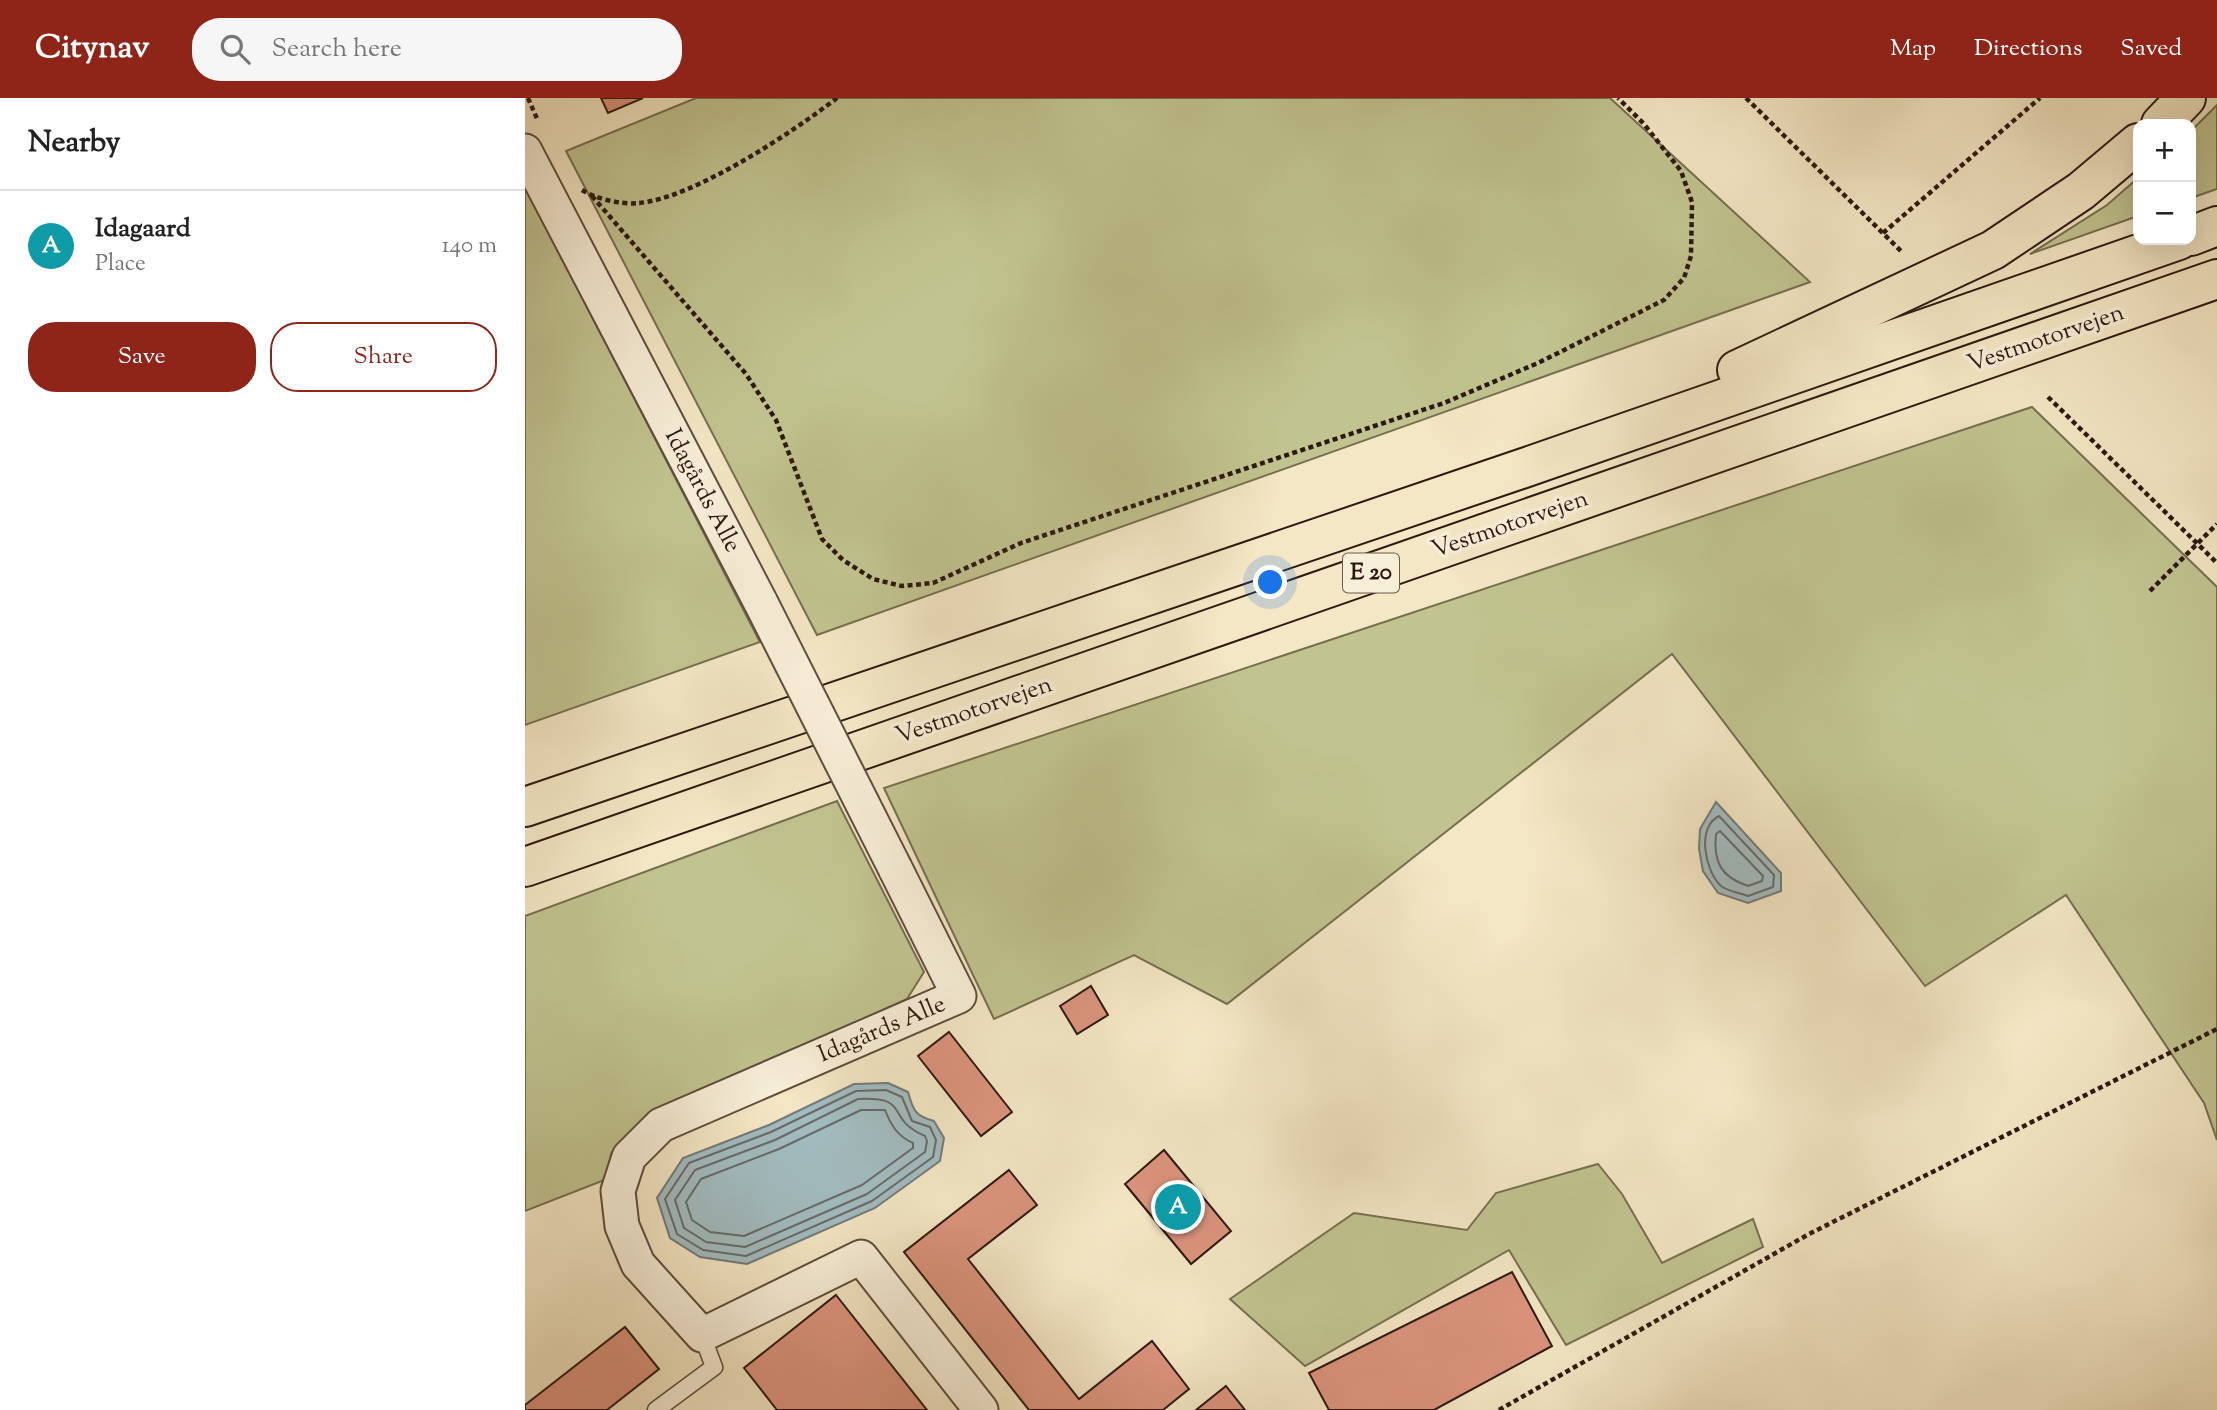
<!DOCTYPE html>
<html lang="en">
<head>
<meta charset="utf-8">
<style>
  :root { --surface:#fff; --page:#f6f6f6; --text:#222; --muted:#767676; --line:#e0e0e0; --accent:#8f2418 }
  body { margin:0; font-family:"Sorts Mill Goudy",serif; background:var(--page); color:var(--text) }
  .controls { position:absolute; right:21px; top:21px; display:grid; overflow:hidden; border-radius:14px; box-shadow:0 7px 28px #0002 }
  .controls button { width:63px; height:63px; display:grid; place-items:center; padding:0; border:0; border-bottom:2px solid var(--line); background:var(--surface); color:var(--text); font:35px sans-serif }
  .you { position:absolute; left:746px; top:485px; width:24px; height:24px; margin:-18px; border:5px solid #fff; border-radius:50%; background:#1a73e8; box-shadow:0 0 0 10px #1a73e833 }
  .badge { display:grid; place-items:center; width:46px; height:46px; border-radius:50%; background:var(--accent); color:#fff; font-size:23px; font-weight:700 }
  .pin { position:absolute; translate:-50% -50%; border:4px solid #fff; box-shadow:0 2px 7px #0006 }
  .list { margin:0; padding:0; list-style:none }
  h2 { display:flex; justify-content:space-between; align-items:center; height:91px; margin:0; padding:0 28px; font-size:30px }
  h2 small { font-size:23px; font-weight:400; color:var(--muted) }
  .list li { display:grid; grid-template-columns:46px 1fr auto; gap:21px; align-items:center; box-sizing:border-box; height:112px; padding:0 28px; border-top:2px solid var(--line) }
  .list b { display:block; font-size:26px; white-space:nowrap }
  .list p { margin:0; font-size:23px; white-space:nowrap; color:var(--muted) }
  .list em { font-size:23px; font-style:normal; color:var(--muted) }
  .actions { display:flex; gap:14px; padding:21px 28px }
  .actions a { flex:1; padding:16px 0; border:2px solid var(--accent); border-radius:28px; text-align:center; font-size:24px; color:var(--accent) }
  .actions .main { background:var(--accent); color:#fff }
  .icon { flex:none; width:38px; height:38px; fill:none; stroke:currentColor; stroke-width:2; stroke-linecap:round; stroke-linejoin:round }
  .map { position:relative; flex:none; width:1692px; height:1312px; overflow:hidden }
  header { display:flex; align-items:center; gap:42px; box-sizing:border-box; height:98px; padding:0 35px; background:var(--accent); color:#fff }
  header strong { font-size:33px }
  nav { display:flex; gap:38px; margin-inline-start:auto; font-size:24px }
  .search { width:490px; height:63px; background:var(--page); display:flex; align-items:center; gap:18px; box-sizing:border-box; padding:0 24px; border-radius:28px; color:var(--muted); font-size:26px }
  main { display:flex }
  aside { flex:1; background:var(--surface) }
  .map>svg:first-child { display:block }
</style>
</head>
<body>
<header>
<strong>Citynav</strong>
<div class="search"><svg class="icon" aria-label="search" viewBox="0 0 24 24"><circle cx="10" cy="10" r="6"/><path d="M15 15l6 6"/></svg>Search here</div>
<nav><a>Map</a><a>Directions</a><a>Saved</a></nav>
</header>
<main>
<aside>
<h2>Nearby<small></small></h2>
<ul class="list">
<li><span class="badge" style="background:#0f9aa8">A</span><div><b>Idagaard</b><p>Place</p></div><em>140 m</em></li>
</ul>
<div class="actions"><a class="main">Save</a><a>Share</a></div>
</aside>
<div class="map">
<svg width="1692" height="1312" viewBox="0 0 1692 1312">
  <rect width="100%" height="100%" fill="#f4e7c5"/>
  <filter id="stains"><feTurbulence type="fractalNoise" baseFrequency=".00286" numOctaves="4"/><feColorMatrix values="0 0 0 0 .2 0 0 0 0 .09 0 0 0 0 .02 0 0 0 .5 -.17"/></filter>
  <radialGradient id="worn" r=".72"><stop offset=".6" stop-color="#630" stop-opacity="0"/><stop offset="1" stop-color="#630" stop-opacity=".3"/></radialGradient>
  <g fill="#c1c490" stroke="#776e50" stroke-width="2">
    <polygon points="171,0 1085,0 1285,184 292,537 41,53"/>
    <polygon points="1692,7 1692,91 1666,100 1666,33"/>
    <polygon points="1613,80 1613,118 1505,156 1582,107"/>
    <polygon points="0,89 235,544 0,627"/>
    <polygon points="1507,309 1692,489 1692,1042 1679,1005 1541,797 1400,888 1147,556 702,906 609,857 469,921 359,690"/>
    <polygon points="312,703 399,874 382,901 119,1021 86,1056 82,1081 0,1113 0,818"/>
    <polygon points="1073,1066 1097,1096 1137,1165 1228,1121 1238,1149 1041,1247 984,1152 780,1268 705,1201 829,1115 942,1132 971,1095"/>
  </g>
  <g fill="#a2bcc0" stroke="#737a7a" stroke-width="2">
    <polygon points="1191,704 1256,775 1256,793 1223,805 1193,795 1178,773 1174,751 1175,731"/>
    <path d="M363 985 383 994C388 1012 390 1018 409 1023L419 1040 415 1063 350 1110 222 1166 175 1159 145 1140 132 1100 158 1060 244 1027 329 986Z"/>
  </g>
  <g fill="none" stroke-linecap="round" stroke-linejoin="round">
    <g stroke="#686a68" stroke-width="2">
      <path d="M1194 718 1249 777 1248 789 1223 798C1215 795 1202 793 1196 788 1180 773 1171 729 1194 718Z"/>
      <path d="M1195 733 1238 778 1237 783 1223 788C1196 779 1188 764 1191 736Z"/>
      <polygon points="361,992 377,999 387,1023 405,1029 411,1042 408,1059 347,1103 221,1158 178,1152 152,1136 140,1101 164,1065 246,1034 331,993"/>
      <path d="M333 1001C389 999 357 1019 400 1038L402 1043 400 1054 342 1096 220 1149 181 1144 159 1130 150 1102 170 1072 250 1042Z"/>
      <path d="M336 1012H360C366 1027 372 1038 388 1045V1050L337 1087 219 1138 185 1134 167 1122 161 1104 176 1081 254 1051Z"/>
    </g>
  </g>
  <g fill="#dc947e" stroke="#2d1810" stroke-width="2">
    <polygon points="76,0 118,0 83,15"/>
    <polygon points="566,888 583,917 552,936 535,908"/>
    <polygon points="424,934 487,1014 456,1038 393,958"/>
    <polygon points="639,1052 706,1133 666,1166 600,1086"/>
    <polygon points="484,1072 512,1107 443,1161 554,1301 627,1243 664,1291 638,1312 504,1312 379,1154"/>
    <polygon points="987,1174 1027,1248 909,1312 804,1312 784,1275"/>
    <polygon points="311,1197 402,1312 252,1312 219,1270"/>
    <polygon points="100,1229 134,1271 82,1312 0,1312 0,1307"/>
    <polygon points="701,1288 720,1312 671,1312"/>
  </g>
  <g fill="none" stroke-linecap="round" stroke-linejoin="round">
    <g stroke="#5f4c3d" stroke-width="19">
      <polyline id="service" points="131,1312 189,1269 177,1237"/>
    </g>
    <g stroke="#5f4c3d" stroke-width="37">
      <g id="minor">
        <polyline points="0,53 236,505"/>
        <polyline points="370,770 434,898 136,1027 104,1059 93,1093 97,1128 113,1166 177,1237 336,1159 456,1312"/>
      </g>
    </g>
    <g stroke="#2d1810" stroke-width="42">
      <g id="motorway">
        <polyline points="1636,26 1661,0"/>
        <polyline points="1666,138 1692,128"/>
        <polyline points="1212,272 1468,152 1556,93 1613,45"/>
        <polyline points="0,709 996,371 1654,142"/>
        <polyline points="0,769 1692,181"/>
      </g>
    </g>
    <g stroke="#2d1810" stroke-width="4.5" stroke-dasharray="5 3.5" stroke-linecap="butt">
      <polyline points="3,0 13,23"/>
      <polyline points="1221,0 1378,155"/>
      <path d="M57 92C71 101 97 107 114 105 169 100 268 34 312 0"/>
      <polyline points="67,98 221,276 251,322 297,441 318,462 348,481 377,488 408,485 496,445 919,305 1013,265 1139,202 1159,180 1166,158 1167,104 1156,73 1119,26 1093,0"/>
      <polyline points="1358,135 1515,0"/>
      <polyline points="1523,299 1692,465"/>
      <polyline points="974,1312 1284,1136 1692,931"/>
    </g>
    <use href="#service" stroke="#f8efd9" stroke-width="16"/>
    <use href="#minor" stroke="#f8efd9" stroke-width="33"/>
    <use href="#motorway" stroke="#f4e7c5" stroke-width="38"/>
    <g stroke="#5f4c3d" stroke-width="37" stroke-linecap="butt">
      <polyline id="minor-bridge" points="236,505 370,770"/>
    </g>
    <polyline stroke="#2d1810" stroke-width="4.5" stroke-dasharray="5 3.5" stroke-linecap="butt" points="1625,493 1692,426"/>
    <use href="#minor-bridge" stroke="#f8efd9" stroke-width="33"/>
  </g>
  <g text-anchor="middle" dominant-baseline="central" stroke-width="7" stroke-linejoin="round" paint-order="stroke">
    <rect fill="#f8efd9" stroke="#6a584c" stroke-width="2" x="818" y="455.5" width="56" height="39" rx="5"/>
    <g font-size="23" font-weight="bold" fill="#2d1810">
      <text x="846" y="475">E 20</text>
    </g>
    <g font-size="24" fill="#2d1810" stroke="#f8efd9">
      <text transform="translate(1521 241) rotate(-19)">Vestmotorvejen</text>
      <text transform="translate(177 393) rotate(62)">Idagårds Alle</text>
      <text transform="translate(985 427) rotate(-19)">Vestmotorvejen</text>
      <text transform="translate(449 613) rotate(-19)">Vestmotorvejen</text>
      <text transform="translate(357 932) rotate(-23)">Idagårds Alle</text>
    </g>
  </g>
  <rect width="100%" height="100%" filter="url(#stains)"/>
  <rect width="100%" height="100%" fill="url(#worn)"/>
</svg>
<div class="controls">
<button>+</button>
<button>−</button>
</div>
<div class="you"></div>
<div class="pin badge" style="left:653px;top:1109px;background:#0f9aa8">A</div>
</div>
</main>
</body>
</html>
